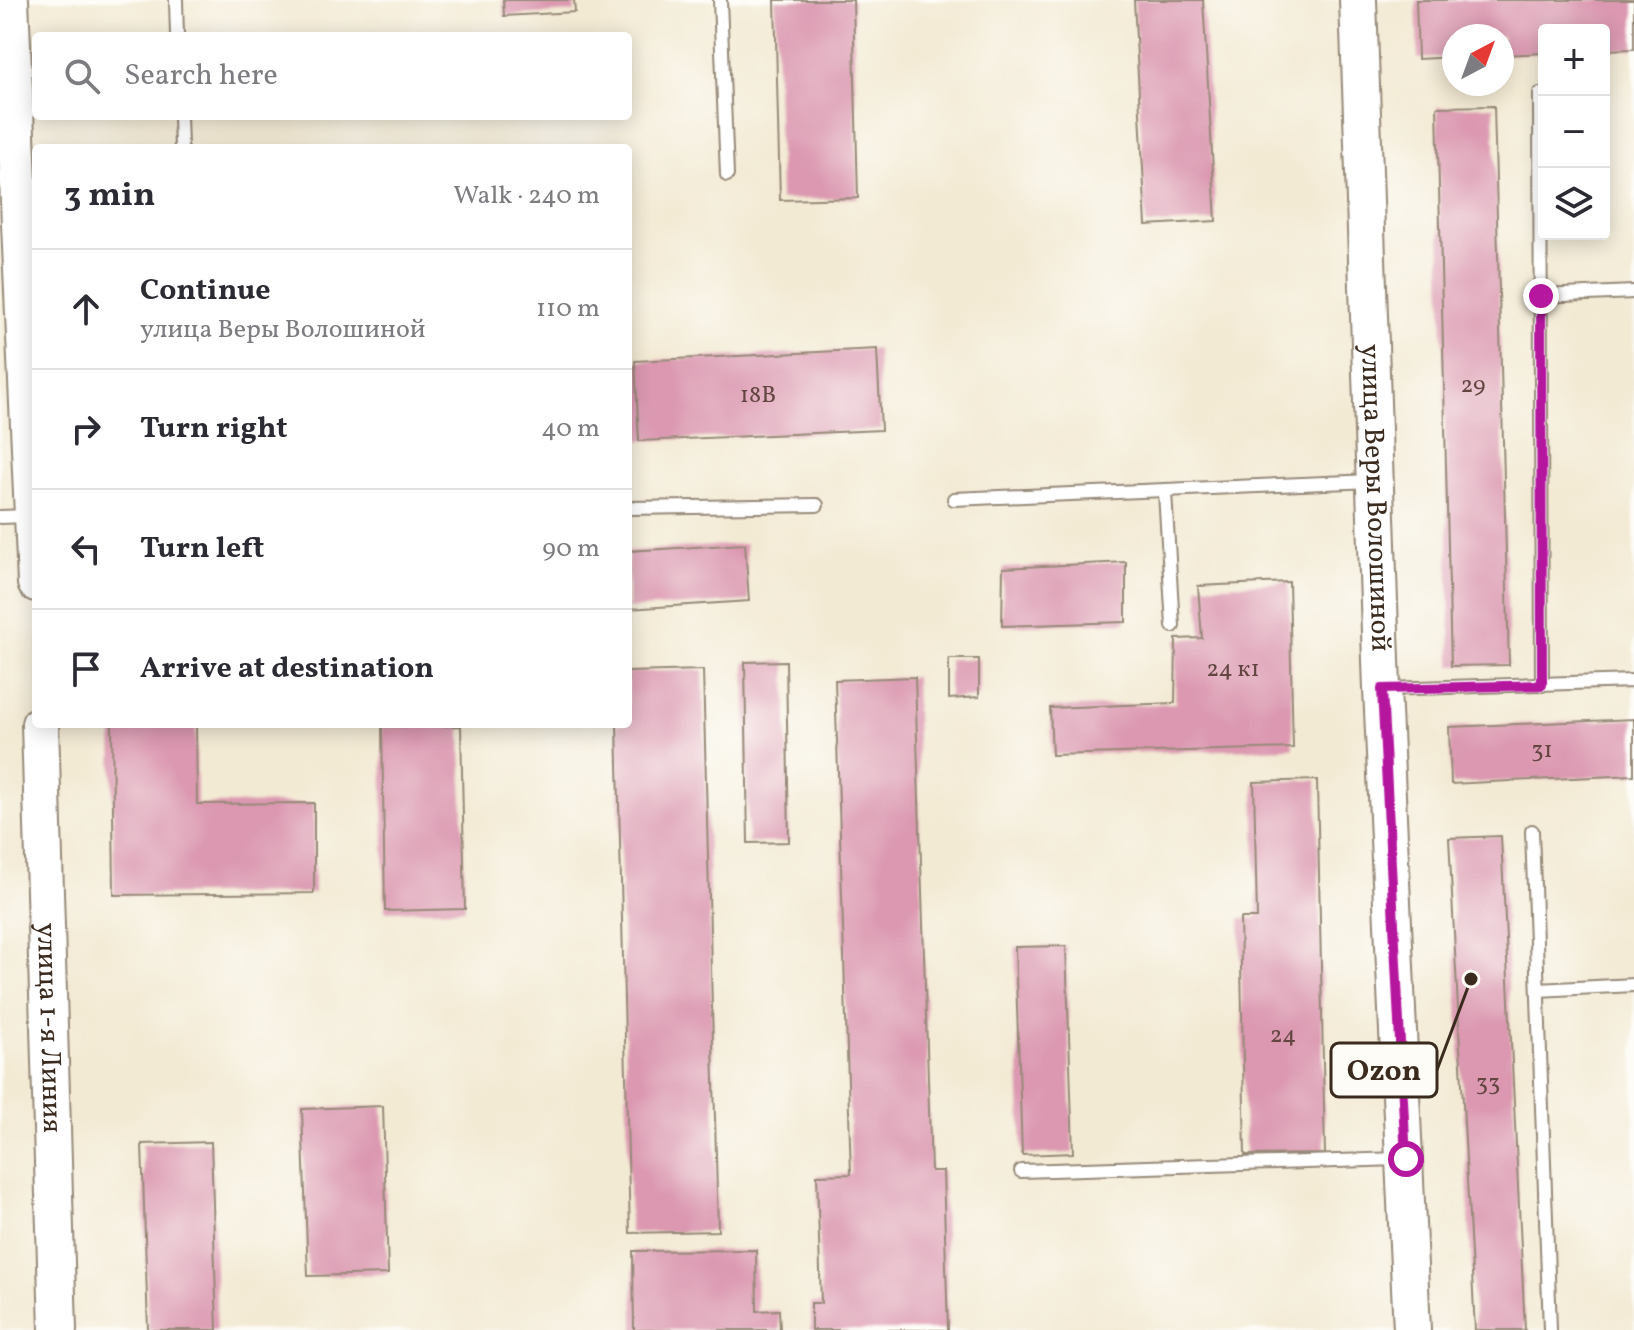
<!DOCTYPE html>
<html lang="en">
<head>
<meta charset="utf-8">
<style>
  :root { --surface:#fff; --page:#f2f2f3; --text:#2b2b33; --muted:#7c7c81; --line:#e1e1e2 }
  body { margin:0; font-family:Vollkorn,serif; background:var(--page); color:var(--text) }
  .controls { position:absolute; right:24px; top:24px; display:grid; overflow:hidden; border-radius:8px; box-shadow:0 4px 20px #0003 }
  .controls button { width:72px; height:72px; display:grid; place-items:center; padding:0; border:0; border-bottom:2px solid var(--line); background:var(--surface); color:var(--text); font:40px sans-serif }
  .compass { position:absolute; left:1442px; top:24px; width:72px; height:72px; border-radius:50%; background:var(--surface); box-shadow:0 4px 20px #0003; rotate:41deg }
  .stop { position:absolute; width:24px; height:24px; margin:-18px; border:6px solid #b5179e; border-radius:50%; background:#fff }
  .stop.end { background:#b5179e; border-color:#fff; box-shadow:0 2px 8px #0008 }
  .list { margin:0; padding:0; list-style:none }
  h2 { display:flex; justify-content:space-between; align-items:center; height:104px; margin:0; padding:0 32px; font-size:34px }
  h2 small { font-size:26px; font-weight:400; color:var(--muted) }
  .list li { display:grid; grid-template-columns:52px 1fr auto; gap:24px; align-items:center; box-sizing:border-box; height:120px; padding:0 32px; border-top:2px solid var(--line) }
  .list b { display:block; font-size:30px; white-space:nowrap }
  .list p { margin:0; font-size:26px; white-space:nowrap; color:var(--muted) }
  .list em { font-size:26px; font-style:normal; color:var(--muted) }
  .icon { flex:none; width:44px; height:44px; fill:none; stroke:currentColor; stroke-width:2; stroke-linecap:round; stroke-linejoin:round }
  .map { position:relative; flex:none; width:1634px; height:1330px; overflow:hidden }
  .search { position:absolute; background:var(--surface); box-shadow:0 4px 20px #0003; left:32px; top:32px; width:600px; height:88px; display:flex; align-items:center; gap:20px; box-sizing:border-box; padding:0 28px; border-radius:8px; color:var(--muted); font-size:30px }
  .panel { position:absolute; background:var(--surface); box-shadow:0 4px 20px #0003; left:32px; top:144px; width:600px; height:584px; border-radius:8px }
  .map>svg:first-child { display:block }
</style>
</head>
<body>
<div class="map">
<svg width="1634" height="1330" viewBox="0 0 1634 1330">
  <rect width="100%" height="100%" fill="#fdfcf7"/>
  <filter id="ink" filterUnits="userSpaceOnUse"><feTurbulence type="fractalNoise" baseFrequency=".0125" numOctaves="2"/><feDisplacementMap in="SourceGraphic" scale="16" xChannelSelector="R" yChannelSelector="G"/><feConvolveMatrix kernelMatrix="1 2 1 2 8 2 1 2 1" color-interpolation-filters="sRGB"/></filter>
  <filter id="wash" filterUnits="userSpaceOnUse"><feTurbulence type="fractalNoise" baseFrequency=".006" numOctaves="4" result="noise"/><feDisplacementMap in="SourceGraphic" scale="32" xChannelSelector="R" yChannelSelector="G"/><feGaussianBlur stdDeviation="1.8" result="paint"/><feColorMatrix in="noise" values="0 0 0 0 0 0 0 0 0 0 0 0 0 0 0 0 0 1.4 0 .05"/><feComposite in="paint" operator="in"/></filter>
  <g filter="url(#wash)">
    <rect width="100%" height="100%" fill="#f3ead4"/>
    <g id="blocks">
      <g fill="#db98b0">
        <polygon points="503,0 574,0 575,12 504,16"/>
        <polygon points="775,0 853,0 858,198 780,200"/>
        <polygon points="1134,0 1203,0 1216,221 1146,225"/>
        <polygon points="1416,0 1634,0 1634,49 1604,50 1604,30 1544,30 1544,53 1502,55 1502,36 1454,36 1454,57 1418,59"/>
        <polygon points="1494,106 1509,665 1451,666 1437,107"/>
        <polygon points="877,349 881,430 639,441 635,361"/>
        <polygon points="745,544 749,601 628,609 628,551"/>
        <polygon points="1126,562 1126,622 1002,626 1003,568"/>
        <polygon points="1289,582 1293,748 1052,755 1050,708 1175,703 1176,639 1202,638 1198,586"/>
        <polygon points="949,659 979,659 979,697 949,699"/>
        <polygon points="786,661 789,842 748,843 745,662"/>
        <polygon points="703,670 718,1231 630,1233 617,724 628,724 628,672"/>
        <polygon points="915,677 931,1171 943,1171 948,1330 811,1330 811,1303 821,1303 817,1175 851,1174 835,680"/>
        <polygon points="1634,719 1634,775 1451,784 1449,727"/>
        <polygon points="112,724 196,724 197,804 314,803 314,893 114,895"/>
        <polygon points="461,726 465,909 385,911 382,727"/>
        <polygon points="1317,780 1325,1154 1245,1155 1240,918 1257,918 1254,782"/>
        <polygon points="1501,836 1525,1330 1475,1330 1449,838"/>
        <polygon points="1066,946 1073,1153 1022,1155 1015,947"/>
        <polygon points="383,1106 388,1274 308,1276 302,1109"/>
        <polygon points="211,1142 217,1330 148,1330 142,1144"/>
        <polygon points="756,1250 757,1311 779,1310 780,1330 634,1330 633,1251"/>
      </g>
    </g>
  </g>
  <g filter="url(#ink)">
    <use href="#blocks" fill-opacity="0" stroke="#978a79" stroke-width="2"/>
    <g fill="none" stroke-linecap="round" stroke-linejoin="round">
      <g stroke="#978a79" stroke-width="16">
        <g id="lane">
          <polyline points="176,0 177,36"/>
          <polyline points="720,0 727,175"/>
          <polyline points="1540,94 1542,685"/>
          <polyline points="180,116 181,148"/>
          <polyline points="1541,296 1634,292"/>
          <polyline points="1165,492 1173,626"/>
          <polyline points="954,499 1372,481"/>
          <polyline points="628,508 817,505"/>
          <polyline points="0,517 29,516"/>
          <polyline points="1385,689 1634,681"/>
          <polyline points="1532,831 1550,1330"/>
          <polyline points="1538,990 1634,985"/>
          <polyline points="1021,1171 1399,1159"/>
        </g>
      </g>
      <g stroke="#978a79" stroke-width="40">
        <g id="secondary">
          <polyline points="10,0 36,583"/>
          <path id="s1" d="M1358 0 1382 689 1412 1330"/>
          <path id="s2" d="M40 724 58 1330"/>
        </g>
      </g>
      <use href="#lane" stroke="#fff" stroke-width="12"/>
      <use href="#secondary" stroke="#fff" stroke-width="36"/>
    </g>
  </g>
  <g fill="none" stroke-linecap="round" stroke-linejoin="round" filter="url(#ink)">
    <polyline stroke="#b5179e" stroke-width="10" points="1406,1159 1382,689 1542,685 1541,296"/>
  </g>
  <g text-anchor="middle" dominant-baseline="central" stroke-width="7" stroke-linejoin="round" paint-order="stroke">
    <g font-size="24" fill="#634642">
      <text x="1473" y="386">29</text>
      <text x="758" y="396">18В</text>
      <text x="1233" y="670">24 к1</text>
      <text x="1542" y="751">31</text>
      <text x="1283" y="1036">24</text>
      <text x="1488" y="1084">33</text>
    </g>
    <g font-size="28" fill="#3b2a1e" stroke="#fdfcf7">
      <text stroke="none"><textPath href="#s1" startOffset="498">улица Веры Волошиной</textPath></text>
      <text stroke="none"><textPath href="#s2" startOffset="304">улица 1-я Линия</textPath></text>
    </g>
  </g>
  <path fill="none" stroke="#3b2a1e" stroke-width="3" d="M1471 979L1437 1070"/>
  <circle fill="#3b2a1e" stroke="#fdfcf7" stroke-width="3" cx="1471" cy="979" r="8"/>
  <rect fill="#fdfcf7" stroke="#3b2a1e" stroke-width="3" x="1331" y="1043" width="106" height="54" rx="8"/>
  <g font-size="30" text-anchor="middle" font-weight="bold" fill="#3b2a1e">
    <text x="1384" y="1080">Ozon</text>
  </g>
</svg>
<div class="controls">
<button>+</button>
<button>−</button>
<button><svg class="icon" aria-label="layers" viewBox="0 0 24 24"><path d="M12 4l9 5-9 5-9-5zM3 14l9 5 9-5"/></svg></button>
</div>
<svg class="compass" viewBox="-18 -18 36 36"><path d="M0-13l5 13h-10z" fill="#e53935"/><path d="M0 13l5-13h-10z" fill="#7c7c81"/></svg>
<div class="stop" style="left:1406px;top:1159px"></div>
<div class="stop end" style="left:1541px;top:296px"></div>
<div class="search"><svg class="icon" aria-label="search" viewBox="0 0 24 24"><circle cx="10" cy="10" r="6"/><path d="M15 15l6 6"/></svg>Search here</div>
<section class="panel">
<h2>3 min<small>Walk · 240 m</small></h2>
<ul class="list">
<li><svg class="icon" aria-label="ahead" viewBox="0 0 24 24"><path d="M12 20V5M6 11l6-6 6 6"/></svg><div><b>Continue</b><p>улица Веры Волошиной</p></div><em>110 m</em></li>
<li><svg class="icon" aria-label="right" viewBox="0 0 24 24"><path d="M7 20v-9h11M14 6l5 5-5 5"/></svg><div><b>Turn right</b></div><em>40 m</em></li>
<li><svg class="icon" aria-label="left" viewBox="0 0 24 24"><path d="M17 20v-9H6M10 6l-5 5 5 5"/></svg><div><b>Turn left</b></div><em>90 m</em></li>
<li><svg class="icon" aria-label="arrive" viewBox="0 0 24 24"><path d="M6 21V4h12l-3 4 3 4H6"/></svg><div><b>Arrive at destination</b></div></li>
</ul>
</section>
</div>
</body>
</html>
